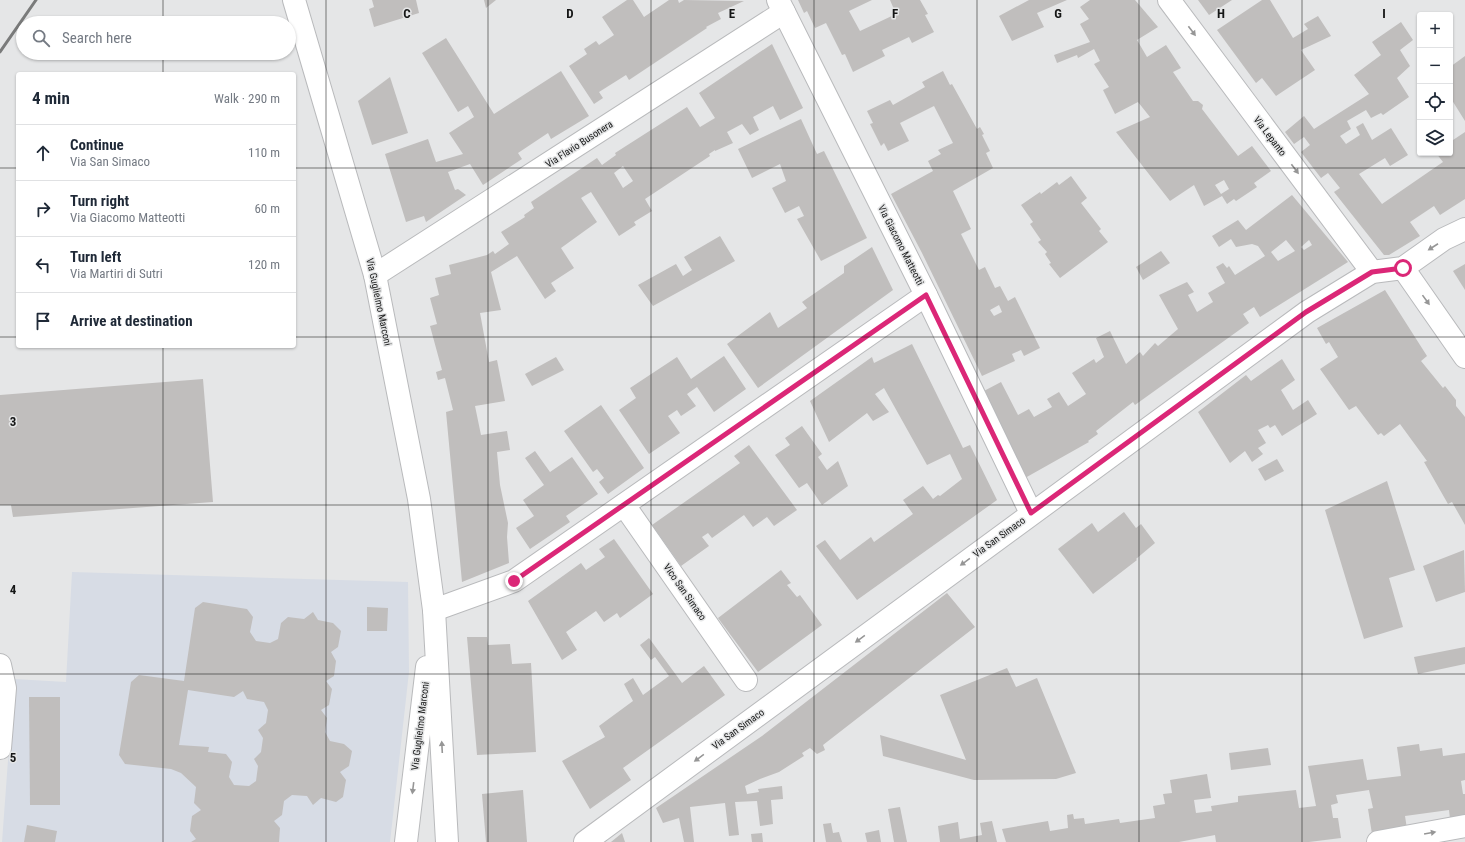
<!DOCTYPE html>
<html lang="en">
<head>
<meta charset="utf-8">
<style>
  :root { --surface:#fff; --page:#f6f6f7; --text:#1f2937; --muted:#747a83; --line:#e0e1e3 }
  body { margin:0; font-family:"Roboto Condensed",sans-serif; background:var(--page); color:var(--text) }
  .controls { position:absolute; right:12px; top:12px; display:grid; overflow:hidden; border-radius:4px; box-shadow:0 1px 3px #0004 }
  .controls button { width:36px; height:36px; display:grid; place-items:center; padding:0; border:0; border-bottom:1px solid var(--line); background:var(--surface); color:var(--text); font:20px sans-serif }
  .stop { position:absolute; width:12px; height:12px; margin:-9px; border:3px solid #db2777; border-radius:50%; background:#fff }
  .stop.end { background:#db2777; border-color:#fff; box-shadow:0 1px 4px #0008 }
  .list { margin:0; padding:0; list-style:none }
  h2 { display:flex; justify-content:space-between; align-items:center; height:52px; margin:0; padding:0 16px; font-size:17px }
  h2 small { font-size:13px; font-weight:400; color:var(--muted) }
  .list li { display:grid; grid-template-columns:26px 1fr auto; gap:12px; align-items:center; box-sizing:border-box; height:56px; padding:0 16px; border-top:1px solid var(--line) }
  .list b { display:block; font-size:15px; white-space:nowrap }
  .list p { margin:0; font-size:13px; white-space:nowrap; color:var(--muted) }
  .list em { font-size:13px; font-style:normal; color:var(--muted) }
  .icon { flex:none; width:22px; height:22px; fill:none; stroke:currentColor; stroke-width:2; stroke-linecap:round; stroke-linejoin:round }
  .map { position:relative; flex:none; width:1465px; height:842px; overflow:hidden }
  .search { position:absolute; background:var(--surface); box-shadow:0 1px 3px #0004; left:16px; top:16px; width:280px; height:44px; display:flex; align-items:center; gap:10px; box-sizing:border-box; padding:0 14px; border-radius:22px; color:var(--muted); font-size:15px }
  .panel { position:absolute; background:var(--surface); box-shadow:0 1px 3px #0004; left:16px; top:72px; width:280px; height:276px; border-radius:4px }
  .map>svg:first-child { display:block }
</style>
</head>
<body>
<div class="map">
<svg width="1465" height="842" viewBox="0 0 1465 842">
  <rect width="100%" height="100%" fill="#e5e6e7"/>
  <polygon fill="#d7dce5" points="72,572 408,582 409,672 390,842 2,842 14,679 66,682"/>
  <g fill="#c0bebd" fill-rule="evenodd">
    <polygon points="372,0 416,0 419,13 374,27 369,9 374,7"/>
    <polygon points="484,0 496,0 486,8"/>
    <polygon points="627,0 633,0 644,17 669,0 678,0 679,3 684,0 744,1 718,13 721,19 706,27 707,28 629,80 626,75 599,92 603,98 594,104 569,66 587,54 584,49 596,41 599,45 614,35 602,17"/>
    <polygon points="798,0 872,0 849,11 860,31 896,14 890,0 920,0 928,14 925,15 934,32 912,43 909,37 882,50 885,56 853,72 845,54 842,55 826,23 815,28 807,11 804,13"/>
    <polygon points="1029,0 1067,0 1037,13 1044,27 1012,41 999,16"/>
    <path d="M1090 0H1135L1158 27 1137 40 1147 57 1166 45 1181 68 1173 72 1193 101H1198L1203 105 1202 109 1238 156 1252 146 1271 171 1254 183 1257 187 1236 201 1234 199 1227 204 1222 196 1204 206 1194 185 1170 201 1116 132 1150 117 1138 102 1115 114 1103 90 1109 87 1094 64 1100 61 1094 49 1078 58 1077 55 1057 63 1054 55 1090 42 1080 24 1089 19 1080 7ZM1224 180 1229 189 1221 194 1215 185Z"/>
    <polygon points="1198,0 1232,0 1209,15"/>
    <polygon points="1262,0 1270,0 1293,38 1308,29 1304,24 1318,16 1331,36 1301,50 1315,70 1276,96 1262,78 1256,83 1217,30"/>
    <polygon points="1401,22 1413,40 1400,50 1410,66 1397,78 1409,97 1383,115 1381,113 1371,118 1366,110 1347,121 1351,129 1340,136 1346,144 1360,135 1356,127 1363,123 1372,140 1391,128 1408,155 1390,166 1385,158 1359,174 1382,204 1443,162 1436,153 1450,153 1450,142 1465,132 1465,199 1440,215 1434,206 1410,222 1420,236 1389,255 1384,255 1334,192 1340,188 1328,173 1321,178 1301,152 1310,145 1304,137 1294,144 1285,132 1304,116 1314,129 1369,94 1354,75 1381,55 1372,42"/>
    <polygon points="446,38 494,114 561,71 589,116 551,139 548,133 518,153 522,159 483,185 470,164 448,172 455,190 458,189 466,195 426,222 424,216 406,222 385,154 428,139 436,162 463,154 449,133 474,117 468,106 458,112 422,53"/>
    <path d="M772 44 803 108 780 120 773 106 753 117 759 130 750 135 742 124 727 132 733 143 715 151V150L709 154 710 156 645 199 652 211 634 222 636 225 619 236 591 192 581 198 597 222 561 248 574 268 551 283 556 291 545 299 517 256 491 272 501 310 480 313 489 362 497 360 505 401 475 406 481 435 507 431 510 450 497 452 500 485 508 523 507 537 509 563 462 582 446 412 453 410 445 378 438 380 436 372 442 370 430 326 437 324 430 298 439 295 435 278 451 274 449 265 487 255 493 251 495 254 509 244 501 232 525 217 524 215 534 208 531 202 597 158 602 165 616 155 615 153 687 107 700 127 715 118 699 93ZM623 166 633 181 623 188 614 173Z"/>
    <polygon points="1465,56 1465,121 1450,97 1450,67"/>
    <path d="M943 71 950 85 952 84 977 129 980 127 984 134 982 135 990 151 986 153 993 168 953 191 971 229 961 234 979 270 985 267 995 288 1000 286 1008 301 1015 297 1040 348 1024 356 1021 350 1012 354 1015 361 982 376 922 253 891 194 933 171 928 161 941 154 938 150 953 143 934 106 900 123 909 141 888 151 884 143 881 146 870 124 873 123 867 111 890 100 893 105 925 87 922 82ZM999 305 1002 312 994 316 990 310Z"/>
    <polygon points="390,77 408,133 372,145 358,101"/>
    <polygon points="801,119 817,154 824,151 867,238 821,261 797,219 804,216 799,206 785,213 772,188 786,181 780,164 752,178 738,149"/>
    <polygon points="1071,176 1087,198 1081,203 1101,229 1099,231 1108,242 1060,278 1049,264 1051,263 1045,254 1047,252 1038,242 1041,240 1030,224 1033,222 1021,205 1040,192 1041,194 1057,182 1059,185"/>
    <path d="M1292 195 1348 262 1260 317 1254 307 1243 314 1249 323 1135 405 1133 402 1096 431 1098 434 1088 441 1089 442 1025 478 982 392 1001 382 1018 415 1029 409 1034 417 1052 407 1047 399 1059 392 1068 406 1086 394 1072 373 1094 359 1096 363 1104 357 1096 338 1110 331 1126 364 1140 352 1143 356 1155 343 1158 346 1178 329 1159 295 1187 282 1194 292 1188 295 1197 312 1213 302 1208 293 1225 283 1216 267 1223 263 1227 268 1229 266 1235 275 1265 256 1258 246 1252 244 1236 247 1231 239 1219 247 1212 236 1238 220 1246 230ZM1286 240 1295 251 1278 261 1271 252ZM1309 240 1312 245 1304 250 1301 247Z"/>
    <polygon points="720,236 735,261 653,306 638,285 676,264 683,276 692,270 684,257"/>
    <polygon points="872,247 893,290 758,388 727,344 770,312 778,328 807,308 802,302 844,273 844,266"/>
    <polygon points="1161,251 1170,263 1143,280 1136,267"/>
    <polygon points="1465,264 1465,290 1453,271"/>
    <polygon points="1385,290 1427,356 1421,361 1443,388 1445,386 1456,400 1456,406 1465,417 1465,525 1452,502 1448,504 1424,462 1427,461 1400,424 1384,436 1381,433 1378,435 1356,406 1349,410 1320,369 1338,357 1329,342 1326,344 1317,328"/>
    <polygon points="912,344 963,448 970,445 997,500 857,600 816,546 825,540 840,560 871,537 874,542 913,514 903,500 923,486 933,499 938,495 940,496 962,479 950,454 927,465 884,388 875,394 889,412 873,421 867,413 829,442 810,401 872,357 874,363"/>
    <polygon points="724,356 746,389 714,412 697,387 687,394 696,406 681,416 677,410 668,416 680,433 649,454 619,410 636,398 630,388 677,357 691,379"/>
    <polygon points="556,357 564,370 532,386 525,374"/>
    <polygon points="1282,359 1295,380 1281,390 1293,410 1308,400 1317,414 1282,436 1275,425 1270,428 1268,425 1258,430 1266,443 1258,448 1263,454 1252,462 1245,451 1230,463 1198,412 1246,375 1251,381"/>
    <polygon points="203,379 213,502 13,517 11,505 0,505 0,395"/>
    <polygon points="601,405 644,468 608,494 599,482 604,478 597,469 593,472 564,431"/>
    <polygon points="802,426 822,454 818,457 827,470 838,461 848,486 822,505 807,483 799,488 775,455 790,445 785,438"/>
    <polygon points="749,445 797,510 774,526 767,517 753,527 744,515 712,538 708,533 702,537 709,546 681,566 652,525 740,463 734,456"/>
    <polygon points="535,451 550,472 572,457 598,494 566,516 570,522 530,549 516,528 534,516 523,500 544,485 525,458"/>
    <polygon points="1277,459 1284,471 1265,481 1258,469"/>
    <polygon points="1387,481 1415,570 1389,578 1403,627 1364,639 1325,510"/>
    <polygon points="1124,512 1136,528 1141,524 1155,543 1136,559 1137,560 1093,594 1058,549 1092,523 1098,532"/>
    <polygon points="614,539 653,594 620,618 617,613 604,622 596,611 566,632 577,650 562,660 528,601 581,563 586,570 605,557 599,549"/>
    <polygon points="1464,550 1465,592 1436,602 1423,566"/>
    <polygon points="781,570 791,583 787,585 797,597 800,595 822,625 758,672 718,618"/>
    <polygon points="947,593 975,627 823,745 825,750 817,754 810,748 802,753 804,756 779,772 760,779 745,786 747,794 759,792 758,789 782,786 783,799 771,800 773,824 760,826 757,801 735,802 739,835 729,836 725,803 690,807 694,842 684,842 679,818 663,823 656,808 762,736"/>
    <path d="M203 602 247 609 253 617 250 632 256 641 270 643 278 639 281 623 288 617 304 619 313 612 318 620 333 623 341 631 338 647 331 652 336 661 334 676 326 681 332 689 329 705 321 710 327 718 325 732 330 741 344 744 352 751 349 766 340 772 346 780 343 797 336 802 321 798 313 805 307 796 292 795 284 801 282 815 274 821 280 828 279 842H191L196 839 190 831 192 816 201 810 194 803 196 787 181 773 171 769 125 764 119 755 131 682 139 675 184 681 195 608ZM188 690 234 697 243 691 247 699 264 702 268 710 266 723 258 730 263 738 261 752 254 759 258 766 256 781 249 786 234 785 229 777 232 762 226 754 208 752 209 747 179 745Z"/>
    <polygon points="367,607 388,608 387,631 367,631"/>
    <polygon points="467,637 487,637 488,645 510,644 512,664 531,663 536,752 477,755"/>
    <polygon points="649,638 682,683 704,666 725,695 623,768 631,780 590,809 562,761 605,737 599,726 633,701 624,684 633,678 643,695 669,676 655,657 651,660 640,645"/>
    <polygon points="1465,647 1465,664 1418,674 1414,657"/>
    <polygon points="1007,668 1016,687 1037,678 1076,773 1056,779 974,780 883,756 880,735 966,760 940,695"/>
    <polygon points="29,697 60,697 60,805 30,805"/>
    <polygon points="1419,744 1420,751 1442,748 1443,756 1465,753 1465,780 1461,781 1463,794 1465,794 1465,817 1450,819 1449,810 1405,816 1407,829 1372,834 1368,809 1373,808 1369,790 1336,795 1338,803 1331,805 1333,818 1338,818 1341,838 1309,842 1216,842 1215,835 1179,842 1006,842 1002,829 1048,821 1050,831 1068,828 1067,815 1073,814 1074,819 1084,818 1085,824 1119,819 1120,823 1155,818 1153,806 1165,804 1163,794 1172,793 1170,780 1207,774 1211,798 1194,800 1196,813 1212,811 1211,806 1238,802 1238,796 1296,790 1299,808 1316,806 1308,766 1363,759 1367,780 1401,776 1397,747"/>
    <polygon points="1268,748 1271,765 1231,770 1229,753"/>
    <polygon points="523,790 527,842 486,842 482,794"/>
    <polygon points="900,807 907,842 894,842 888,809"/>
    <polygon points="992,821 997,842 940,842 938,826 958,822 960,839 982,835 980,823"/>
    <polygon points="831,823 833,833 839,832 842,842 826,842 823,824"/>
    <polygon points="27,825 57,831 55,842 24,842"/>
    <polygon points="879,830 881,842 867,842 865,833"/>
    <polygon points="622,833 625,842 611,842"/>
    <polygon points="762,833 763,842 752,842 751,834"/>
  </g>
  <g fill="none" stroke-linecap="round" stroke-linejoin="round">
    <g stroke="#b9babc" stroke-width="24">
      <g id="minor">
        <polyline points="778,0 926,295 1031,513"/>
        <polyline points="375,275 784,12"/>
        <polyline points="624,505 746,680"/>
        <polyline points="434,610 514,581 926,295"/>
        <polyline points="0,665 5,688 0,748"/>
        <polyline points="1378,842 1465,826"/>
      </g>
    </g>
    <g stroke="#b9babc" stroke-width="24">
      <g id="tertiary">
        <polyline points="1169,0 1372,272"/>
        <polyline points="1403,268 1465,357"/>
        <polyline points="585,842 1307,312 1372,272 1403,268 1444,239 1465,229"/>
      </g>
    </g>
    <g stroke="#b9babc" stroke-width="24">
      <g id="secondary">
        <polyline points="294,0 375,275 419,499 434,610 447,842"/>
        <polyline points="406,842 427,667"/>
      </g>
    </g>
    <use href="#minor" stroke="#fff" stroke-width="22"/>
    <use href="#tertiary" stroke="#fff" stroke-width="22"/>
    <use href="#secondary" stroke="#fff" stroke-width="22"/>
    <polyline stroke="#7a7b7b" stroke-width="3" points="0,52 36,0"/>
  </g>
  <defs><path id="oneway-solid" d="M-6-.8H1V-3.2L6.5 0L1 3.2V.8H-6Z"/></defs>
  <g fill="#969696">
    <use href="#oneway-solid" transform="translate(1192 31) rotate(53)"/>
    <use href="#oneway-solid" transform="translate(1295 169) rotate(53)"/>
    <use href="#oneway-solid" transform="translate(1433 247) rotate(147)"/>
    <use href="#oneway-solid" transform="translate(1426 300) rotate(54)"/>
    <use href="#oneway-solid" transform="translate(965 562) rotate(144)"/>
    <use href="#oneway-solid" transform="translate(860 639) rotate(144)"/>
    <use href="#oneway-solid" transform="translate(442 747) rotate(-93)"/>
    <use href="#oneway-solid" transform="translate(699 758) rotate(144)"/>
    <use href="#oneway-solid" transform="translate(413 788) rotate(97)"/>
    <use href="#oneway-solid" transform="translate(1430 833) rotate(-10)"/>
  </g>
  <g fill="none" stroke-linecap="round" stroke-linejoin="round">
    <polyline stroke="#db2777" stroke-width="5" points="514,581 926,295 1031,513 1306,312 1372,272 1403,268"/>
  </g>
  <path fill="none" stroke="#151616" stroke-width="1" stroke-opacity="0.55" d="M163 0V23M326 0V842M488 0V842M651 0V842M814 0V842M977 0V842M1139 0V842M1302 0V842M163 53V74M0 168H18M294 168H1465M0 337H18M294 337H1465M163 346V842M0 505H1465M0 674H1465"/>
  <g text-anchor="middle" dominant-baseline="central" stroke-width="3" stroke-linejoin="round" paint-order="stroke">
    <g font-size="10" fill="#151616" stroke="#e5e6e7">
      <text transform="translate(1270 136) rotate(53)">Via Lepanto</text>
      <text transform="translate(579 144) rotate(-33)">Via Flavio Busonera</text>
      <text transform="translate(901 245) rotate(63)">Via Giacomo Matteotti</text>
      <text transform="translate(379 302) rotate(78)">Via Guglielmo Marconi</text>
      <text transform="translate(999 537) rotate(-36)">Via San Simaco</text>
      <text transform="translate(685 592) rotate(55)">Vico San Simaco</text>
      <text transform="translate(420 726) rotate(-83)">Via Guglielmo Marconi</text>
      <text transform="translate(738 729) rotate(-36)">Via San Simaco</text>
    </g>
  </g>
  <g font-size="13" text-anchor="middle" font-weight="bold" fill="#151616" stroke="#e5e6e7" stroke-width="3" stroke-linejoin="round" paint-order="stroke">
    <text x="407" y="18">C</text>
    <text x="570" y="18">D</text>
    <text x="732" y="18">E</text>
    <text x="895" y="18">F</text>
    <text x="1058" y="18">G</text>
    <text x="1221" y="18">H</text>
    <text x="1384" y="18">I</text>
    <text x="13" y="426">3</text>
    <text x="13" y="594">4</text>
    <text x="13" y="762">5</text>
  </g>
</svg>
<div class="controls">
<button>+</button>
<button>−</button>
<button><svg class="icon" aria-label="locate" viewBox="0 0 24 24"><circle cx="12" cy="12" r="6"/><path d="M12 2v4M12 18v4M2 12h4M18 12h4"/></svg></button>
<button><svg class="icon" aria-label="layers" viewBox="0 0 24 24"><path d="M12 4l9 5-9 5-9-5zM3 14l9 5 9-5"/></svg></button>
</div>
<div class="stop" style="left:1403px;top:268px"></div>
<div class="stop end" style="left:514px;top:581px"></div>
<div class="search"><svg class="icon" aria-label="search" viewBox="0 0 24 24"><circle cx="10" cy="10" r="6"/><path d="M15 15l6 6"/></svg>Search here</div>
<section class="panel">
<h2>4 min<small>Walk · 290 m</small></h2>
<ul class="list">
<li><svg class="icon" aria-label="ahead" viewBox="0 0 24 24"><path d="M12 20V5M6 11l6-6 6 6"/></svg><div><b>Continue</b><p>Via San Simaco</p></div><em>110 m</em></li>
<li><svg class="icon" aria-label="right" viewBox="0 0 24 24"><path d="M7 20v-9h11M14 6l5 5-5 5"/></svg><div><b>Turn right</b><p>Via Giacomo Matteotti</p></div><em>60 m</em></li>
<li><svg class="icon" aria-label="left" viewBox="0 0 24 24"><path d="M17 20v-9H6M10 6l-5 5 5 5"/></svg><div><b>Turn left</b><p>Via Martiri di Sutri</p></div><em>120 m</em></li>
<li><svg class="icon" aria-label="arrive" viewBox="0 0 24 24"><path d="M6 21V4h12l-3 4 3 4H6"/></svg><div><b>Arrive at destination</b></div></li>
</ul>
</section>
</div>
</body>
</html>
